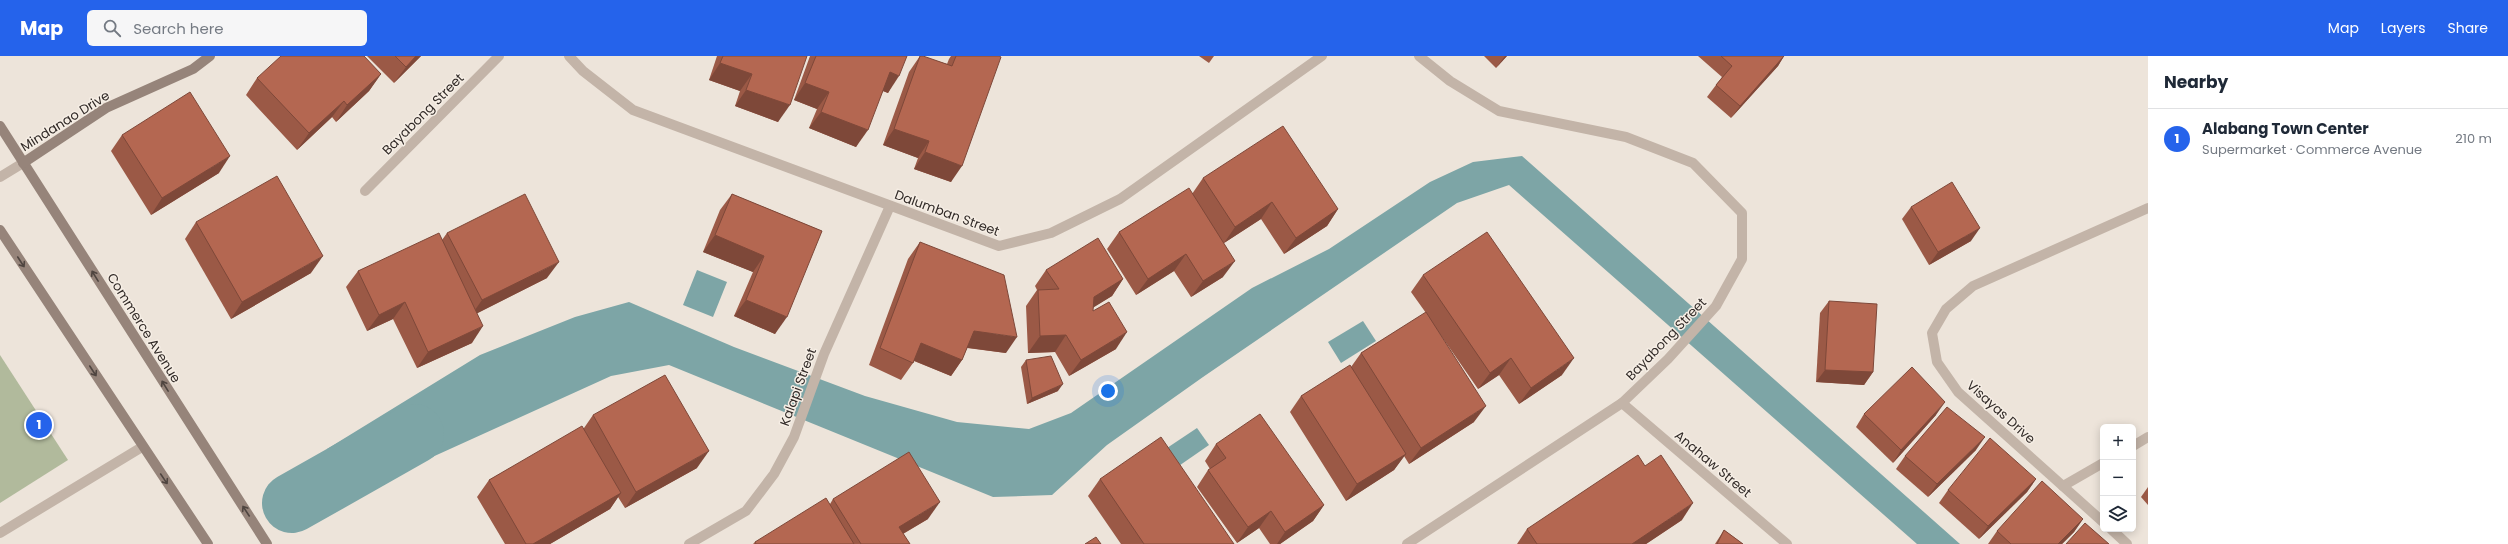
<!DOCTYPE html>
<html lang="en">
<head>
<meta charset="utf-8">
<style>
  :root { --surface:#fff; --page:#f6f6f7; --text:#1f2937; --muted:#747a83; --line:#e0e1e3; --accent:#2563eb }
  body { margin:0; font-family:Poppins,sans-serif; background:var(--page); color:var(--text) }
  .controls { position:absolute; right:12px; bottom:12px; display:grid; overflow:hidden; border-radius:6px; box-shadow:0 2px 10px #0003 }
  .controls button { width:36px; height:36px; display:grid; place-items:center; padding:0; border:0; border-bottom:1px solid var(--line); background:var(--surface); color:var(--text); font:20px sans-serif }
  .you { position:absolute; left:1108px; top:335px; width:14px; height:14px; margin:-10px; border:3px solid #fff; border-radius:50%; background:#1a73e8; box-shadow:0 0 0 6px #1a73e833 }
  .badge { display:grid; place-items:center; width:26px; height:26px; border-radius:50%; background:var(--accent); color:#fff; font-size:13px; font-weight:700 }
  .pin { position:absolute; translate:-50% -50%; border:2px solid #fff; box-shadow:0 1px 4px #0006 }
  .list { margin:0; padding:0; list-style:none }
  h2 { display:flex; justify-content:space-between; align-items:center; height:52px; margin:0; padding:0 16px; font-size:17px }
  h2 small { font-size:13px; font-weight:400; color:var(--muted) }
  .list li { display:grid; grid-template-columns:26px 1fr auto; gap:12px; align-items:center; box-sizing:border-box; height:60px; padding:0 16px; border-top:1px solid var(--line) }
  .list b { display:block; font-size:15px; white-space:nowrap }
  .list p { margin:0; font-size:13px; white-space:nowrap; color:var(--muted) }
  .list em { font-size:13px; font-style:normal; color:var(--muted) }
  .icon { flex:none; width:22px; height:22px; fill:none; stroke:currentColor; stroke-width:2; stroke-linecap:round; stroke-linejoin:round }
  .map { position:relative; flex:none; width:2148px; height:488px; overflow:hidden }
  header { display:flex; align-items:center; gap:24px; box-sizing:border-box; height:56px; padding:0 20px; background:var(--accent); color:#fff }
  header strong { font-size:19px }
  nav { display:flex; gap:22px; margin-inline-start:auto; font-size:14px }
  .search { width:280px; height:36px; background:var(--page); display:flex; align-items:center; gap:10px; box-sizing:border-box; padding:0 14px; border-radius:6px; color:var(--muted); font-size:15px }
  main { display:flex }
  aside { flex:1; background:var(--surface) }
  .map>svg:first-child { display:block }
</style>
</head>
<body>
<header>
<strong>Map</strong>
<div class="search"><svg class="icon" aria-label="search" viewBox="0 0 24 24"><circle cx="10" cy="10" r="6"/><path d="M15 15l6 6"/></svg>Search here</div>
<nav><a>Map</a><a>Layers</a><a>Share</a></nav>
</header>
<main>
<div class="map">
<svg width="2148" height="488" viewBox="0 0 2148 488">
  <rect width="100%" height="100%" fill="#ede4da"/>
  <polygon fill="#b1ba9c" points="0,299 68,404 0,447"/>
  <g fill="#7da5a6">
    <polygon points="1522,100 1960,488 1917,488 1509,129 1457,147 1203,321 1107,389 1052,439 993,441 669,309 611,320 353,437 327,393 480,299 575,261 629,246 734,291 865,340 957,366 1029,373 1071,357 1252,232 1329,193 1430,126 1473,106"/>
    <polygon points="697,214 727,226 713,261 683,249"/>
    <polygon points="1363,265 1376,285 1341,307 1328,286"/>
    <polygon points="1197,372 1209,389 1173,414 1161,396"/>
  </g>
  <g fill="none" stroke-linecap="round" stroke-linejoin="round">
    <polyline stroke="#7da5a6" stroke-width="60" points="292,447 414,378"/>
    <polyline stroke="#c3b4a8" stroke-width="10" points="0,477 142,391"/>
    <g stroke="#c3b4a8" stroke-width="10">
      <polyline points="569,0 583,15 633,54 999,190 1051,177 1120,143 1322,0"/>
      <polyline points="0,121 23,107"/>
      <polyline points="365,135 499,0"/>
      <polyline points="1622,347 1787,488"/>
      <polyline points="2133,390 2148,381"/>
      <polyline points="2063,430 2103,407"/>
      <polyline points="2103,466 1958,336 1937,306 1932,277 1946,253 1973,230 2148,152"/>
      <polyline points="2111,473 2127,488"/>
      <polyline points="689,488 746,455 774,418 794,381 824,298 890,150"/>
      <polyline points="1407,488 1622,347 1668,303 1716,250 1742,203 1742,157 1693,107 1626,81 1499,55 1450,25 1419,0"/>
    </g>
    <g stroke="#96847a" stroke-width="10">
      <polyline points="0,70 267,488"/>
      <polyline points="23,107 106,52 193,13 210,0"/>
      <polyline points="0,174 208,488"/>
    </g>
  </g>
  <g fill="#9b5946">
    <polygon points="367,0 421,0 394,27"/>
    <polygon points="717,0 807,0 778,66 735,50 740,35 709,24"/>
    <polygon points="810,0 907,0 888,37 883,35 856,91 809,72 817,53 794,44"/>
    <polygon points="920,0 947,8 949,3 951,0 999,0 951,126 914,113 918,102 883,89 909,16"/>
    <polygon points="1199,0 1214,0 1209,7"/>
    <polygon points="1484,0 1507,0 1496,12"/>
    <polygon points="1698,0 1784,0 1778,10 1731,62 1707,41 1722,21"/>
    <polygon points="381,18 369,35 336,66 332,61 297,94 246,39 257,22"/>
    <polygon points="122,79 219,117 151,159 111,95"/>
    <polygon points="1203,122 1338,153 1327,170 1284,198 1261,163 1224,187 1223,221 1191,241 1174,215 1136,239 1107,193 1119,176 1192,138"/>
    <polygon points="732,138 822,175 775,278 734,260 753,216 703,196 720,154"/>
    <polygon points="1911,151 1971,185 1929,209 1902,163"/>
    <polygon points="196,166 311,217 231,263 185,183"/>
    <polygon points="447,177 547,222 477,257 472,287 417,312 393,263 367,275 346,231 358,215 442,184"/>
    <polygon points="920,186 1006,297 967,292 962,304 951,320 914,305 913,307 901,324 869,309 908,203"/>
    <polygon points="1046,214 1123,223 1112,240 1093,251 1093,255 1116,293 1069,320 1055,296 1028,297 1026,250 1037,234 1035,230"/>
    <polygon points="1423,219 1562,319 1519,348 1499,319 1478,333 1435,271 1474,366 1409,408 1404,400 1394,414 1346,445 1290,356 1301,340 1351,311 1361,297 1426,257 1411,236"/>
    <polygon points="1829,245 1873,316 1864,329 1816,326 1820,257"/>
    <polygon points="1026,304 1058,335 1027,348 1021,311"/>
    <polygon points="1864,358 1936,359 1893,407 1856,371"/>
    <polygon points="593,359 697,412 625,452 618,441 610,453 550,488 505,488 477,441 489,424 584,372"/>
    <polygon points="1216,388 1324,449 1313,465 1280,488 1270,488 1259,472 1237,487 1197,431 1208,414 1210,413 1205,405"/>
    <polygon points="1976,394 1928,441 1896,413 1905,400"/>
    <polygon points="1100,423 1234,488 1121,488 1088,440"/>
    <polygon points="2036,423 2027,436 1979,483 1939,447 1948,434"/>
    <polygon points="2148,431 2148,449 2141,441"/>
    <polygon points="833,443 928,463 903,478 910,488 753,488 755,486 830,448"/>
    <polygon points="2083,463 2074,476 2062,488 1988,488 1997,475"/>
    <polygon points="1682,464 1646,488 1517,488 1527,473"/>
    <polygon points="1724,474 1743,488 1715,488"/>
  </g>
  <g fill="#7e4839">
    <polygon points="416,0 421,0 394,27 406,11"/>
    <polygon points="1505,0 1507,0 1496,12"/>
    <polygon points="1784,0 1778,10 1731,62 1740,50"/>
    <polygon points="720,7 752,18 740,35 709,24"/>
    <polygon points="890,16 899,20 888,37 878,33"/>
    <polygon points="381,18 369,35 336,66 347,49"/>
    <polygon points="805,27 829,36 817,53 794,44"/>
    <polygon points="746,34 790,49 778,66 735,50"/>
    <polygon points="344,45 332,61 297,94 309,77"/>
    <polygon points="821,56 868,74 856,91 809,72"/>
    <polygon points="894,73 929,85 918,102 883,89"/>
    <polygon points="925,96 962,110 951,126 914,113"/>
    <polygon points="230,100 219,117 151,159 162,142"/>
    <polygon points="1272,146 1261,163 1224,187 1235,171"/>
    <polygon points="1338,153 1327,170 1284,198 1296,182"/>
    <polygon points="1980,172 1971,185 1929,209 1938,196"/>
    <polygon points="715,179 764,200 753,216 703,196"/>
    <polygon points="1186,198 1174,215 1136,239 1148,223"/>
    <polygon points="323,200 311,217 231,263 242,246"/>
    <polygon points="1235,205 1223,221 1191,241 1203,225"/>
    <polygon points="559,206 547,222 470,261 482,244"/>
    <polygon points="1123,223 1112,240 1083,258 1094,241"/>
    <polygon points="746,244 787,261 775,278 734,260"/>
    <polygon points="405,246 393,263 367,275 379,259"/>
    <polygon points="483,270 472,287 417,312 428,296"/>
    <polygon points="974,275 1017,281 1006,297 962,291"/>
    <polygon points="1127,276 1116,293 1069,320 1081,304"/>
    <polygon points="1066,279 1055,296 1028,297 1040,280"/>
    <polygon points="921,287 962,304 951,320 910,303"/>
    <polygon points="1511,302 1499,319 1478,333 1490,317"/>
    <polygon points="1574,302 1562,319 1519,348 1531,332"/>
    <polygon points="1825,314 1873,316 1864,329 1816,326"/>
    <polygon points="1063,328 1058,335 1027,348 1032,342"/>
    <polygon points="1945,346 1936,359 1893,407 1901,394"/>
    <polygon points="1486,350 1474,366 1409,408 1421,392"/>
    <polygon points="1985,381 1976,394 1928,441 1937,428"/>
    <polygon points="709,395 697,412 625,452 636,436"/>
    <polygon points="1406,398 1394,414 1346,445 1357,428"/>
    <polygon points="2036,423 2027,436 1979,483 1988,470"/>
    <polygon points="621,437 610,453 550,488 533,488"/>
    <polygon points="940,446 928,463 887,487 899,471"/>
    <polygon points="1693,447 1682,464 1646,488 1632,488"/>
    <polygon points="1324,449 1313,465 1280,488 1277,488 1285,476"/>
    <polygon points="1271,455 1259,472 1237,487 1248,471"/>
    <polygon points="2083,463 2074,476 2062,488 2058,488"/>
  </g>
  <g fill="#b46751" stroke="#7e4839">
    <polygon points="281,0 364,0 381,18 347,49 344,45 309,77 257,22"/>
    <polygon points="395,0 416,0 406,11"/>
    <polygon points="723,0 807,0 790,49 746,34 752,18 720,7"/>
    <polygon points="816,0 907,0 899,20 890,16 868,74 821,56 829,36 805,27"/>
    <polygon points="920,0 923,0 952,10 956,0 999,0 1001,1 962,110 925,96 929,85 894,73"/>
    <polygon points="1721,0 1784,0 1740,50 1716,29 1732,10"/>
    <polygon points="190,36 230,100 162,142 122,79"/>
    <polygon points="1283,70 1338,153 1296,182 1272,146 1235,171 1203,122"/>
    <polygon points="277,120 323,200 242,246 196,166"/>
    <polygon points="1952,126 1980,172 1938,196 1911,151"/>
    <polygon points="1189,132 1235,205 1203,225 1186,198 1148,223 1119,176"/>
    <polygon points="525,138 559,206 482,244 447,177"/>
    <polygon points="732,138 822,175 787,261 746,244 764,200 715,179"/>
    <polygon points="1487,176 1574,302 1531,332 1511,302 1490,317 1423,219"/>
    <polygon points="439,177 483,270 428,296 405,246 379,259 358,215"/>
    <polygon points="1098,182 1123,223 1094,241 1093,255 1109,246 1127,276 1081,304 1066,279 1040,280 1038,234 1059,233 1046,214"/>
    <polygon points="920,186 1004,219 1017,281 974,275 962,304 921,287 913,307 880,292"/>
    <polygon points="1829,245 1877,248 1873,316 1825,314"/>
    <polygon points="1426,256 1486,350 1421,392 1361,297"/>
    <polygon points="1051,300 1063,328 1032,342 1026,304"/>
    <polygon points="1350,309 1406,398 1357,428 1301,340"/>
    <polygon points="1912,311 1945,346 1901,394 1864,358"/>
    <polygon points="665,319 709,395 636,436 593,359"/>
    <polygon points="1947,351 1985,381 1937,428 1905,400"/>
    <polygon points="1260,358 1324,449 1285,476 1271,455 1248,471 1208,414 1226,402 1216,388"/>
    <polygon points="582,370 621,437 533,488 526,488 489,424"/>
    <polygon points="1161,381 1234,488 1144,488 1100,423"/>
    <polygon points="1990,382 2036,423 1988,470 1948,434"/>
    <polygon points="909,396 940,446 899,471 910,488 861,488 833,443"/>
    <polygon points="1638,399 1645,410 1661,399 1693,447 1632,488 1537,488 1527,473"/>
    <polygon points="2042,425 2083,463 2058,488 2011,488 1997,475"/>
    <polygon points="826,442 854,488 756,488 755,486"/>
    <polygon points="2085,467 2109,488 2066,488"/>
    <polygon points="1724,474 1743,488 1717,488"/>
    <polygon points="1096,481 1101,488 1085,488"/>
  </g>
  <defs><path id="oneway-shaft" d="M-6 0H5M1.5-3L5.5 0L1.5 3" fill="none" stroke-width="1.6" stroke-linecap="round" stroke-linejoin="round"/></defs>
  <g stroke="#4f4540">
    <use href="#oneway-shaft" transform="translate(21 206) rotate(57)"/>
    <use href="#oneway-shaft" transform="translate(95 220) rotate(-122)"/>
    <use href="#oneway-shaft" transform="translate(93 315) rotate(57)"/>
    <use href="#oneway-shaft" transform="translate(165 330) rotate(-122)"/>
    <use href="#oneway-shaft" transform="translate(164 423) rotate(56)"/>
    <use href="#oneway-shaft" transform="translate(246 455) rotate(-123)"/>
  </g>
  <g text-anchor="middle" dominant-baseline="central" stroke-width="3" stroke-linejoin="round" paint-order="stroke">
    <g font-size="13" fill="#312a27" stroke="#f6eee5">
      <text transform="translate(423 58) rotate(-45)">Bayabong Street</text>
      <text transform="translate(65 65) rotate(-32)">Mindanao Drive</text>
      <text transform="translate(947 157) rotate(20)">Dalumban Street</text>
      <text transform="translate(144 272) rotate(58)">Commerce Avenue</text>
      <text transform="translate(1666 283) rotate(-46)">Bayabong Street</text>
      <text transform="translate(798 331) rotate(-70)">Kalapi Street</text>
      <text transform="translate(2001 356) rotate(42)">Visayas Drive</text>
      <text transform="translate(1713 408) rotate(40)">Anahaw Street</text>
    </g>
  </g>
</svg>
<div class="controls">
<button>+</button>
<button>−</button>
<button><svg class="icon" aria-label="layers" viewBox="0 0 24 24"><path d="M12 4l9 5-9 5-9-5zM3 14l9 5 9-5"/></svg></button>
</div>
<div class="you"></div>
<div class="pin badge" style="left:39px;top:369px">1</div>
</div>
<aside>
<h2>Nearby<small></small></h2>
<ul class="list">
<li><span class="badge">1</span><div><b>Alabang Town Center</b><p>Supermarket · Commerce Avenue</p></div><em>210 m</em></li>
</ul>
</aside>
</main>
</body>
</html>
